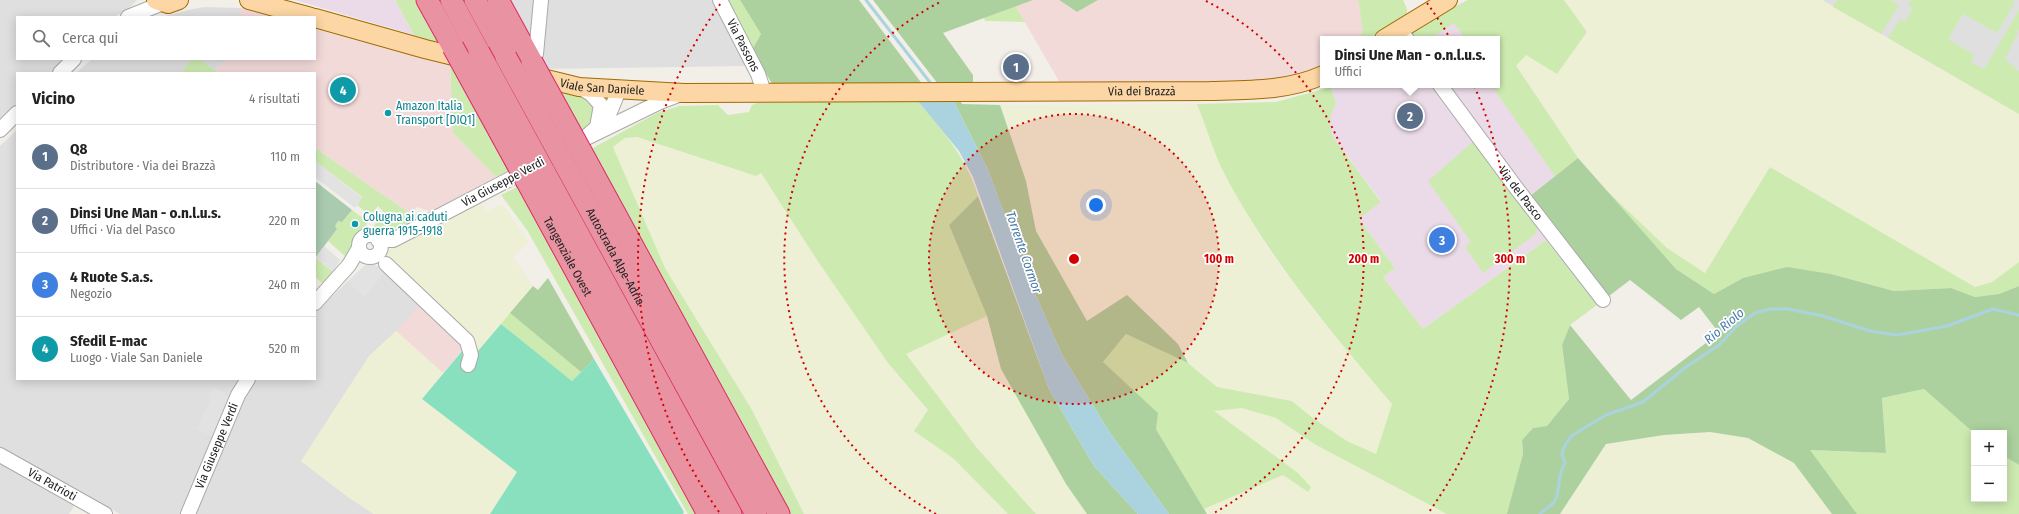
<!DOCTYPE html>
<html lang="it">
<head>
<meta charset="utf-8">
<style>
  :root { --surface:#fff; --page:#f6f6f6; --text:#222; --muted:#767676; --line:#e0e0e0; --accent:#d93025 }
  body { margin:0; font-family:"Fira Sans Condensed",sans-serif; background:var(--page); color:var(--text) }
  .controls { position:absolute; right:12px; bottom:12px; display:grid; overflow:hidden; border-radius:0px; box-shadow:0 2px 10px #0003 }
  .controls button { width:36px; height:36px; display:grid; place-items:center; padding:0; border:0; border-bottom:1px solid var(--line); background:var(--surface); color:var(--text); font:20px sans-serif }
  .you { position:absolute; left:1096px; top:205px; width:14px; height:14px; margin:-10px; border:3px solid #fff; border-radius:50%; background:#1a73e8; box-shadow:0 0 0 6px #1a73e833 }
  .badge { display:grid; place-items:center; width:26px; height:26px; border-radius:50%; background:var(--accent); color:#fff; font-size:13px; font-weight:700 }
  .pin { position:absolute; translate:-50% -50%; border:2px solid #fff; box-shadow:0 1px 4px #0006 }
  .popup { position:absolute; left:1320px; top:36px; width:180px; height:52px; box-sizing:border-box; display:grid; place-content:center; border-radius:0px; background:var(--surface); filter:drop-shadow(0 1px 3px #0005); font-size:13px; white-space:nowrap; color:var(--muted) }
  .popup b { font-size:15px; color:var(--text) }
  .popup::after { content:''; position:absolute; left:50%; top:100%; margin-left:-8px; border:8px solid transparent; border-top-color:var(--surface) }
  .list { margin:0; padding:0; list-style:none }
  h2 { display:flex; justify-content:space-between; align-items:center; height:52px; margin:0; padding:0 16px; font-size:17px }
  h2 small { font-size:13px; font-weight:400; color:var(--muted) }
  .list li { display:grid; grid-template-columns:26px 1fr auto; gap:12px; align-items:center; box-sizing:border-box; height:64px; padding:0 16px; border-top:1px solid var(--line) }
  .list b { display:block; font-size:15px; white-space:nowrap }
  .list p { margin:0; font-size:13px; white-space:nowrap; color:var(--muted) }
  .list em { font-size:13px; font-style:normal; color:var(--muted) }
  .icon { flex:none; width:22px; height:22px; fill:none; stroke:currentColor; stroke-width:2; stroke-linecap:round; stroke-linejoin:round }
  .map { position:relative; flex:none; width:2019px; height:514px; overflow:hidden }
  .search { position:absolute; background:var(--surface); box-shadow:0 2px 10px #0003; left:16px; top:16px; width:300px; height:44px; display:flex; align-items:center; gap:10px; box-sizing:border-box; padding:0 14px; border-radius:0px; color:var(--muted); font-size:15px }
  .panel { position:absolute; background:var(--surface); box-shadow:0 2px 10px #0003; left:16px; top:72px; width:300px; height:308px; border-radius:0px }
  .map>svg:first-child { display:block }
</style>
</head>
<body>
<div class="map">
<svg width="2019" height="514" viewBox="0 0 2019 514">
  <rect width="100%" height="100%" fill="#f2efe9"/>
  <g fill="#e0dfdf">
    <polygon points="0,0 137,0 128,9 114,17 17,17 17,59 65,59 51,73 17,73 17,106 0,123"/>
    <polygon points="506,0 712,0 745,66 543,69"/>
    <polygon points="1822,0 2019,0 2019,114 1888,38"/>
    <polygon points="204,7 242,8 239,17 162,17 188,10"/>
    <polygon points="92,59 192,59 181,73 76,73"/>
    <polygon points="199,59 227,59 215,70"/>
    <polygon points="17,130 17,379 315,379 315,308 318,310 348,281 365,296 385,271 420,305 301,461 348,497 374,514 120,514 0,448 0,146"/>
    <polygon points="0,460 76,502 71,511 69,514 0,514"/>
  </g>
  <g fill="#f2dad9">
    <polygon points="1033,0 1059,0 1077,12 1098,0 1390,0 1370,39 1323,39 1323,67 1310,72 1267,80 1238,82 1060,83 1015,5"/>
    <polygon points="242,8 260,13 273,17 239,17"/>
    <polygon points="315,29 398,52 450,64 453,133 496,177 431,212 417,207 411,214 315,148 315,73 219,73 215,70 227,59 315,59"/>
    <polygon points="420,305 464,348 443,373 396,331"/>
  </g>
  <g fill="#ebdbe8">
    <polygon points="295,0 395,0 414,35"/>
    <polygon points="1468,0 1473,0 1578,158 1530,196 1448,85 1497,85 1497,39 1414,39 1457,5"/>
    <polygon points="1333,85 1434,85 1538,224 1546,240 1423,329 1383,277 1395,268 1359,219 1381,201 1333,137 1329,125 1330,113 1336,104 1331,87"/>
  </g>
  <g fill="#eef0d5">
    <polygon points="1564,0 1822,0 2019,114 2019,262 1992,282 1975,287 1770,167 1705,273 1667,248 1605,189 1578,158 1516,66 1526,55 1557,74 1587,32"/>
    <polygon points="1197,104 1225,176 1268,249 1315,312 1392,404 1376,455 1347,441 1314,419 1292,401 1217,387 1188,363 1178,344 1087,321 1036,231 1026,181 1000,105"/>
    <polygon points="637,137 756,176 761,173 817,260 888,363 928,411 914,431 954,459 1008,514 804,514 752,410 665,268 613,147 625,138"/>
    <polygon points="480,201 487,211 502,204 524,234 529,243 513,257 533,286 478,352 390,260 385,252"/>
    <polygon points="987,316 1002,369 1066,484 1087,514 1036,514 977,448 905,354"/>
    <polygon points="396,331 443,373 422,399 517,472 490,514 374,514 348,497 301,461 369,356"/>
    <polygon points="1242,408 1276,418 1316,445 1447,514 1207,514 1204,509 1283,475 1307,492 1311,487 1298,473 1213,411"/>
    <polygon points="1710,432 1748,438 1794,463 1832,514 1560,514 1606,444 1664,435"/>
  </g>
  <g fill="#cdebb0">
    <polygon points="395,0 419,0 444,45 414,35"/>
    <polygon points="725,0 740,0 761,34 752,50"/>
    <polygon points="1357,0 1403,0 1407,9 1407,15 1370,39 1357,39 1363,33 1359,2"/>
    <polygon points="1468,0 1564,0 1587,32 1557,74 1526,55 1516,66 1578,158 1555,176 1491,85 1497,85 1497,39 1465,39 1454,23 1430,39 1414,39 1409,33"/>
    <polygon points="1837,0 1890,0 1899,5 1881,34 1833,7"/>
    <polygon points="1911,0 2011,0 2015,2 1997,33 1963,14 1948,39 1974,55 1971,62 1984,69 2019,10 2019,30 2005,59 2019,71 2019,114 1888,38 1900,19 1905,22 1913,8 1908,5"/>
    <polygon points="1015,5 1025,22 985,21 984,17"/>
    <polygon points="192,59 199,59 219,73 181,73"/>
    <polygon points="450,64 456,66 512,169 496,177 453,133"/>
    <path d="M1331 87 1336 104C1329 116 1328 123 1333 137L1381 202 1359 219 1395 268 1383 277 1423 329 1546 240 1597 305 1570 325 1562 345 1569 399 1547 426 1533 428 1522 440 1523 454 1508 514H1447L1316 445 1276 418 1242 408 1214 411 1298 473 1311 487 1308 492 1283 475 1204 509 1156 429 1103 362 1126 334 1188 363 1217 387 1292 401 1314 419 1347 441 1376 454 1392 404C1331 332 1271 261 1226 177 1214 155 1207 128 1197 104L1276 102Z"/>
    <path d="M558 92C576 95 588 94 596 112L588 128 580 133Z"/>
    <path d="M917 100C942 130 967 158 978 196L949 225 987 316 906 354 977 448 1036 514H1008L954 459 914 431 928 410 888 363 817 260 761 173 756 176 637 137 625 138 613 147 665 268 752 410 804 514H786L589 150 657 113 679 106 718 105 728 115 749 112 752 105 757 103Z"/>
    <polygon points="1475,140 1538,224 1536,234 1483,273 1465,247 1471,242 1428,181"/>
    <polygon points="315,148 411,214 417,224 399,234 377,235 374,231 374,226 383,211 378,206 371,216 357,205 362,197 315,161"/>
    <polygon points="1770,167 1975,287 1992,282 2019,262 2019,286 1999,294 1975,297 1951,288 1894,291 1831,274 1743,278 1714,294 1676,269 1605,189 1667,248 1705,273"/>
    <polygon points="521,185 702,514 688,514 527,230 501,195"/>
    <polygon points="352,210 368,222 345,256 328,241 337,229 335,226 338,221 342,222"/>
    <polygon points="315,257 333,272 323,284 315,277"/>
    <polygon points="510,313 581,372 572,381 501,324"/>
    <polygon points="1924,389 1974,433 1974,499 2004,499 2004,456 2019,465 2019,514 1857,514 1809,450 1886,453 1882,398"/>
  </g>
  <g fill="#add19e">
    <polygon points="740,0 859,0 923,85 774,87 752,50 761,34"/>
    <polygon points="873,0 1033,0 943,33 973,75 973,84 938,84"/>
    <polygon points="1059,0 1098,0 1077,12"/>
    <polygon points="953,100 960,100 962,104 1000,105 1026,181 1036,231 1087,321 1127,295 1178,344 1188,363 1126,334 1103,362 1158,413 1156,429 1207,514 1169,514 1110,433 1062,355 1026,273 988,170"/>
    <polygon points="1578,158 1676,269 1714,294 1743,278 1787,267 1831,274 1894,291 1951,288 1975,297 1999,294 2019,286 2019,465 2004,456 2004,433 1974,433 1924,389 1882,398 1886,453 1810,450 1857,514 1832,514 1794,463 1748,438 1710,432 1664,435 1606,444 1560,514 1507,514 1523,454 1522,440 1533,428 1547,426 1569,399 1562,345 1570,325 1631,400 1719,333 1699,307 1681,320 1630,280 1609,296 1530,196"/>
    <polygon points="978,196 1049,389 1094,466 1138,514 1087,514 1066,484 1001,369 987,316 949,225"/>
    <polygon points="548,278 594,359 581,372 510,313 533,286 538,290"/>
  </g>
  <polygon fill="#aacbaf" points="315,181 352,210 342,222 338,221 335,226 337,229 316,257"/>
  <polygon fill="#88e0be" points="501,324 572,381 594,359 684,512 683,514 490,514 517,472 422,399 473,338 478,351"/>
  <g fill="#e2e2e2">
    <polygon points="315,161 362,198 355,208 315,177"/>
    <polygon points="324,246 340,260 333,272 316,257"/>
    <polygon points="369,264 374,264 385,271 365,296 348,281 364,266"/>
    <polygon points="213,387 232,399 216,438 196,429 212,397 208,396"/>
  </g>
  <polygon fill="#aad3df" points="917,100 953,100 988,170 1026,273 1062,355 1110,433 1169,514 1138,514 1094,466 1049,389 973,177 959,151"/>
  <g fill="none" stroke-linecap="round" stroke-linejoin="round">
    <g stroke="#aad3df" stroke-width="3">
      <polyline points="866,0 932,85"/>
      <path d="M1540 514C1544 510 1550 507 1554 502 1561 494 1556 477 1565 463L1562 455 1563 449 1571 436 1606 415 1643 402 1686 367 1719 345 1737 326 1755 313 1770 309H1788L1823 316 1870 331 1897 335 1947 326 1993 309 2019 315"/>
    </g>
    <g stroke="#a9a9a9" stroke-width="16">
      <g id="minor">
        <path id="s1" d="M720 0 758 74 764 92"/>
        <polyline points="128,17 163,3"/>
        <polyline points="1399,29 1407,39"/>
        <polyline points="536,54 541,0"/>
        <polyline points="60,73 74,59"/>
        <path id="s2" d="M1440 85 1517 189 1603 300"/>
        <polyline points="579,87 591,94 601,105 597,127 587,136"/>
        <polyline points="599,124 610,112 619,90"/>
        <polyline points="0,130 17,113"/>
        <polyline points="570,146 660,102 681,94"/>
        <circle cx="370" cy="246" r="11"/>
        <polyline points="378,240 393,240 399,237 529,169"/>
        <polyline points="386,264 467,341 471,355 468,365"/>
        <polyline points="315,303 349,265 359,248"/>
        <path id="s3" d="M0 455 105 514"/>
        <path id="s4" d="M188 514 238 395 248 379"/>
      </g>
    </g>
    <g stroke="#a06b00" stroke-width="20">
      <g id="major">
        <polyline points="156,0 168,4 179,0"/>
        <polyline points="249,0 311,17"/>
        <path id="s5" d="M315 18 425 49 579 87 684 93 1210 91C1248 90 1288 91 1323 75"/>
        <polyline points="1384,39 1448,0"/>
      </g>
    </g>
    <g stroke="#dc2a67" stroke-width="23">
      <g id="highway">
        <polyline points="427,0 453,47"/>
        <polyline points="451,0 479,52"/>
        <polyline points="475,0 506,57"/>
        <polyline points="498,0 532,62"/>
        <polyline points="581,151 779,514"/>
        <path id="s6" d="M563 161 756 514"/>
        <polyline points="544,171 731,514"/>
        <path id="s7" d="M527 182 708 514"/>
      </g>
    </g>
    <use href="#minor" stroke="#fff" stroke-width="14"/>
    <use href="#major" stroke="#fcd6a4" stroke-width="18"/>
    <use href="#highway" stroke="#e892a2" stroke-width="21"/>
    <g stroke="#dc2a67" stroke-width="23" stroke-linecap="butt">
      <g id="highway-bridge">
        <polyline points="453,47 527,182"/>
        <polyline points="479,52 544,171"/>
        <polyline points="506,57 563,161"/>
        <polyline points="532,62 581,151"/>
      </g>
    </g>
    <use href="#highway-bridge" stroke="#e892a2" stroke-width="21"/>
  </g>
  <circle cx="1074" cy="259" r="145" fill="#d40000" fill-opacity=".12"/>
  <g fill="none" stroke="#d40000" stroke-width="2" stroke-dasharray="2 4">
    <circle cx="1074" cy="259" r="145"/>
    <path d="M936 514A290 290 0 0 1 942 1M1206 1A290 290 0 0 1 1212 514"/>
    <path d="M719 512A436 436 0 0 1 721 3M1427 3A436 436 0 0 1 1429 512"/>
  </g>
  <g fill="#0f9aa8" stroke="#fff" stroke-width="1.5">
    <circle cx="388" cy="113" r="4"/>
    <circle cx="355" cy="224" r="4"/>
  </g>
  <g text-anchor="middle" dominant-baseline="central" stroke-width="3.5" stroke-linejoin="round" paint-order="stroke">
    <g font-size="12" fill="#222" stroke="#fff">
      <text stroke="none"><textPath href="#s1" startOffset="51">Via Passons</textPath></text>
      <text stroke="none"><textPath href="#s5" startOffset="296">Viale San Daniele</textPath></text>
      <text stroke="none"><textPath href="#s5" startOffset="836">Via dei Brazzà</textPath></text>
      <text transform="translate(503 182) rotate(-28)">Via Giuseppe Verdi</text>
      <text stroke="none"><textPath href="#s2" startOffset="135">Via del Pasco</textPath></text>
      <text stroke="none"><textPath href="#s7" startOffset="85">Tangenziale Ovest</textPath></text>
      <text stroke="none"><textPath href="#s6" startOffset="109">Autostrada Alpe-Adria</textPath></text>
      <text stroke="none"><textPath href="#s4" startOffset="74">Via Giuseppe Verdi</textPath></text>
      <text stroke="none"><textPath href="#s3" startOffset="60">Via Patrioti</textPath></text>
    </g>
    <g font-size="12" fill="#0d838f" stroke="#fff" text-anchor="start">
      <text x="396" y="106">Amazon Italia<tspan x="396" dy="14">Transport [DIQ1]</tspan></text>
      <text x="363" y="217">Colugna ai caduti<tspan x="363" dy="14">guerra 1915-1918</tspan></text>
    </g>
    <g font-size="13" font-style="italic" fill="#4a7aab" stroke="#fff">
      <text transform="translate(1024 252) rotate(71)">Torrente Cormor</text>
      <text transform="translate(1724 326) rotate(-40)">Rio Riolo</text>
    </g>
  </g>
  <circle cx="1074" cy="259" r="6" fill="#d40000" stroke="#fff" stroke-width="2"/>
  <g font-size="12" text-anchor="middle" font-weight="bold" fill="#d40000" stroke="#fff" stroke-width="3.5" stroke-linejoin="round" paint-order="stroke">
    <text x="1219" y="263">100 m</text>
    <text x="1364" y="263">200 m</text>
    <text x="1510" y="263">300 m</text>
  </g>
</svg>
<div class="controls">
<button>+</button>
<button>−</button>
</div>
<div class="you"></div>
<div class="pin badge" style="left:1016px;top:67px;background:#5c6f8a">1</div>
<div class="pin badge" style="left:1410px;top:116px;background:#5c6f8a">2</div>
<div class="popup"><b>Dinsi Une Man - o.n.l.u.s.</b>Uffici</div>
<div class="pin badge" style="left:1442px;top:240px;background:#3f7fe0">3</div>
<div class="pin badge" style="left:343px;top:90px;background:#0f9aa8">4</div>
<div class="search"><svg class="icon" aria-label="search" viewBox="0 0 24 24"><circle cx="10" cy="10" r="6"/><path d="M15 15l6 6"/></svg>Cerca qui</div>
<section class="panel">
<h2>Vicino<small>4 risultati</small></h2>
<ul class="list">
<li><span class="badge" style="background:#5c6f8a">1</span><div><b>Q8</b><p>Distributore · Via dei Brazzà</p></div><em>110 m</em></li>
<li><span class="badge" style="background:#5c6f8a">2</span><div><b>Dinsi Une Man - o.n.l.u.s.</b><p>Uffici · Via del Pasco</p></div><em>220 m</em></li>
<li><span class="badge" style="background:#3f7fe0">3</span><div><b>4 Ruote S.a.s.</b><p>Negozio</p></div><em>240 m</em></li>
<li><span class="badge" style="background:#0f9aa8">4</span><div><b>Sfedil E-mac</b><p>Luogo · Viale San Daniele</p></div><em>520 m</em></li>
</ul>
</section>
</div>
</body>
</html>
